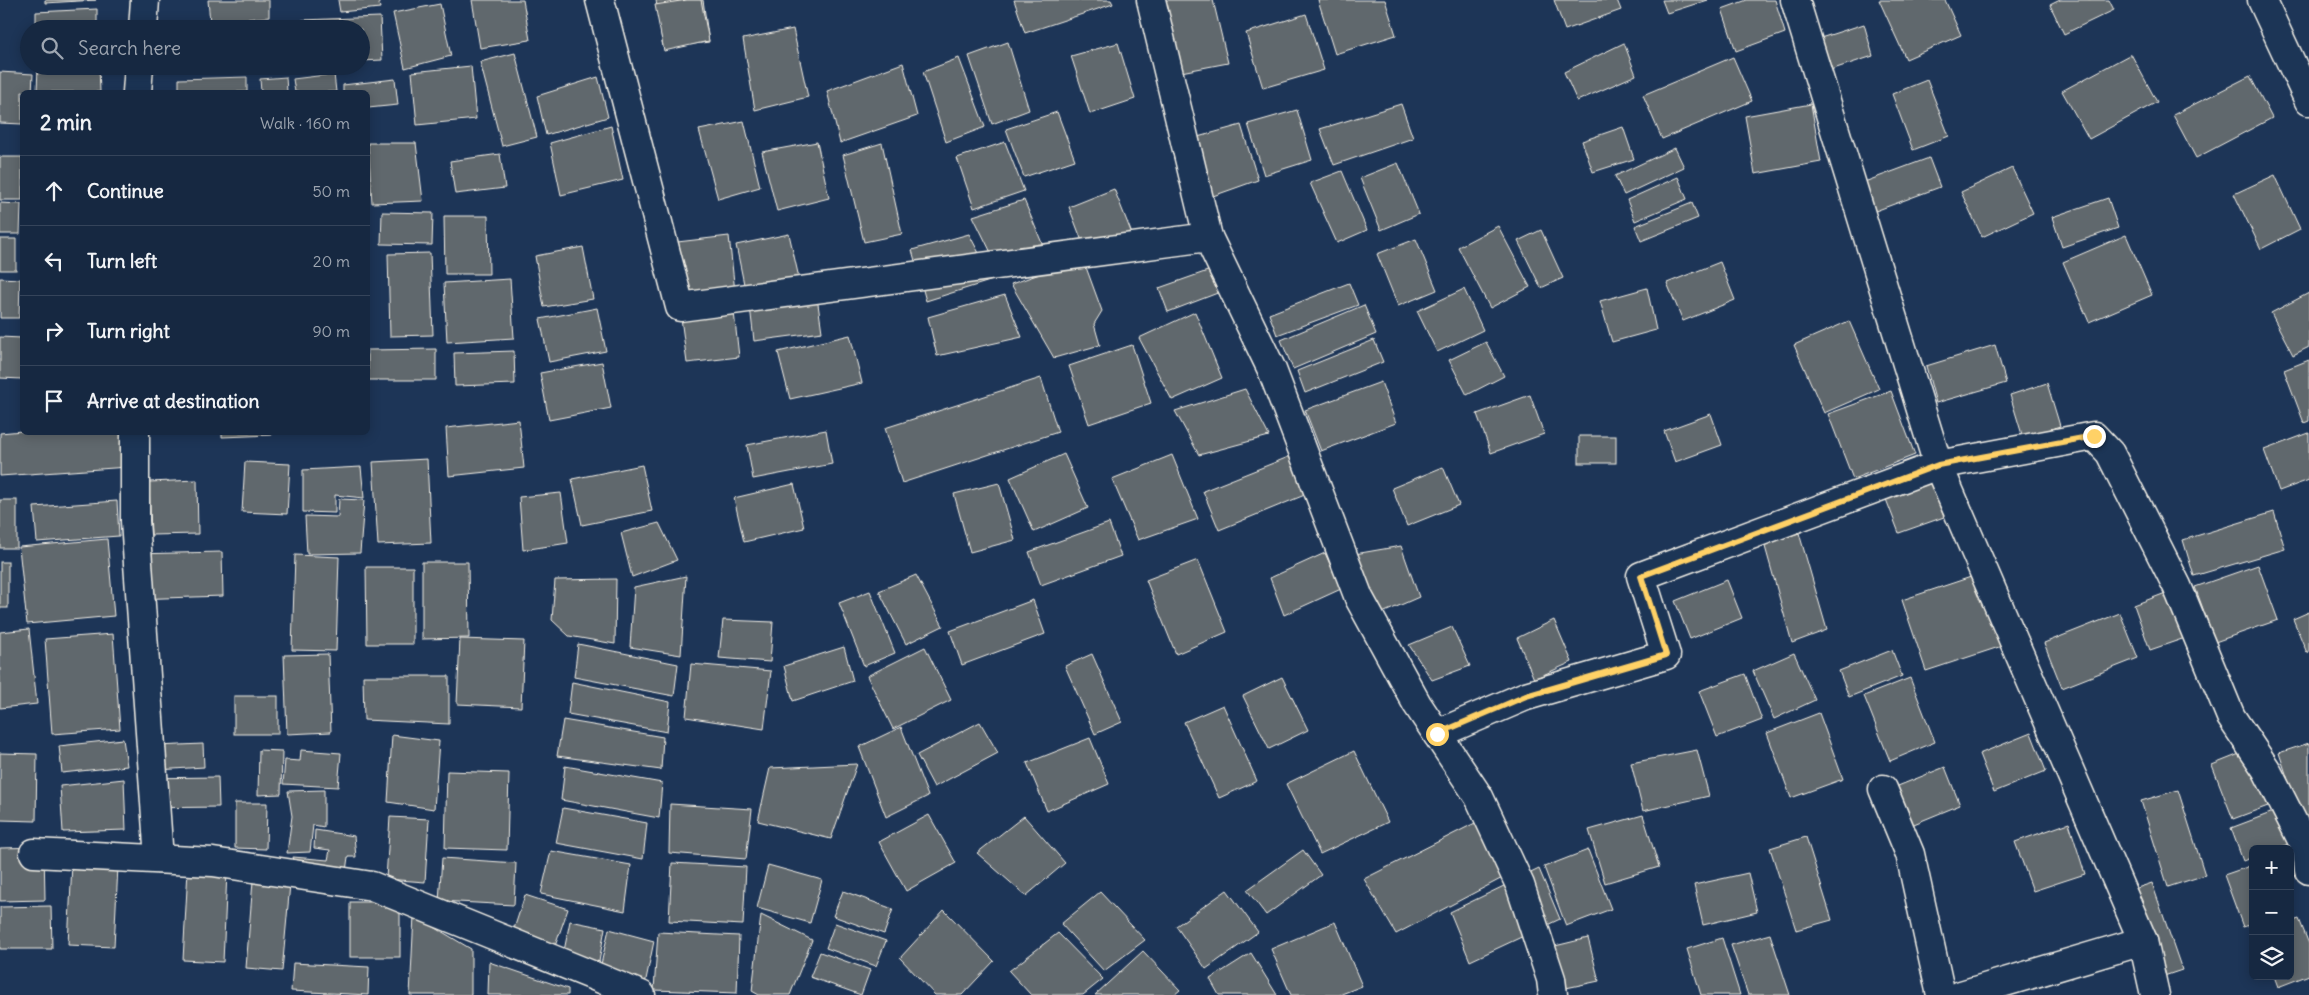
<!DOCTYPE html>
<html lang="en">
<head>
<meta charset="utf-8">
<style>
  :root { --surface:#162841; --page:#23344c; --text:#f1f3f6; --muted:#9ea6b1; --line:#35445a }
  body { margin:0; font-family:Delius,sans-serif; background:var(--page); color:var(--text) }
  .controls { position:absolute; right:15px; bottom:15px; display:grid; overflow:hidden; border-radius:8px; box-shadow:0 2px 12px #0003 }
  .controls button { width:45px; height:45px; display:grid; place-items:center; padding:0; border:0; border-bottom:1px solid var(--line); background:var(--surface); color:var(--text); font:25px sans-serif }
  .stop { position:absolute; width:15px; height:15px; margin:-11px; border:4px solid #ffd166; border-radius:50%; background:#fff }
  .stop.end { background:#ffd166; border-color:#fff; box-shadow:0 1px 5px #0008 }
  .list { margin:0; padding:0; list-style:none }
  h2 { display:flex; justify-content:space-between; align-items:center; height:65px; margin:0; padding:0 20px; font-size:21px }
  h2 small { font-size:16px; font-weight:400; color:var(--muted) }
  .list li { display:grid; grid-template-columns:32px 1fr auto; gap:15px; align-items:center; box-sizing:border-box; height:70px; padding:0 20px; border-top:1px solid var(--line) }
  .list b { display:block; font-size:19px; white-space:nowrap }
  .list em { font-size:16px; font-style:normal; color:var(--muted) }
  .icon { flex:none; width:28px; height:28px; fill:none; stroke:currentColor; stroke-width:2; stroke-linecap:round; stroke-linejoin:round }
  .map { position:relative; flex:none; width:2309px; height:995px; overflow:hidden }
  .search { position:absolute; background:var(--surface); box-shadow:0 2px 12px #0003; left:20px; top:20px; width:350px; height:55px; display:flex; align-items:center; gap:12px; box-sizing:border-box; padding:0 18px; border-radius:28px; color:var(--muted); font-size:19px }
  .panel { position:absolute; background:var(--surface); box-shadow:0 2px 12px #0003; left:20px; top:90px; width:350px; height:345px; border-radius:8px }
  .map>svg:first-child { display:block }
</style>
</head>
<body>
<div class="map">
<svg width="2309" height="995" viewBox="0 0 2309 995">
  <rect width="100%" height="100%" fill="#1d3557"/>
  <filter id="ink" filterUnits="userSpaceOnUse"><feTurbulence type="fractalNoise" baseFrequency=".02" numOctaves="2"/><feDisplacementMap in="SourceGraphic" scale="10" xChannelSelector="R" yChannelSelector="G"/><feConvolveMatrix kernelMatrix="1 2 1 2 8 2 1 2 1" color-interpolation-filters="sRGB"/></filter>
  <g filter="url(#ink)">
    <g fill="#61686d" stroke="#f4f1e8">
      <polygon points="45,0 96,0 45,3"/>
      <polygon points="208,0 269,0 269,17 210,22"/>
      <polygon points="338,0 378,0 380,8 340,12"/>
      <polygon points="472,0 523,0 530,40 480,48"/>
      <polygon points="656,0 703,0 709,42 663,48"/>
      <polygon points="687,0 701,0 709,41 664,51 655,5"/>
      <polygon points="1014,0 1111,0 1113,4 1025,33"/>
      <polygon points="1164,0 1213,0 1228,63 1181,72"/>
      <polygon points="1318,0 1385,0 1396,35 1335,54"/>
      <polygon points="1554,0 1617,0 1621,10 1565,30"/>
      <polygon points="1662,0 1708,0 1667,13"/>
      <polygon points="1747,0 1775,0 1785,33 1736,51 1722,9"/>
      <polygon points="1879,0 1945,0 1961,35 1906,59"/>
      <polygon points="2060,0 2109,0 2114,10 2064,34 2050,5"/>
      <polygon points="440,4 451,56 405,68 393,13"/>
      <polygon points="97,9 97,29 36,29 36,12"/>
      <polygon points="1306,14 1324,70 1263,88 1246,33"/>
      <polygon points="380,17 382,60 361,61 361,29 302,29 302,20"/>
      <polygon points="1864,24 1873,56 1815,75 1805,43"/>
      <polygon points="793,29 808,97 755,110 743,39"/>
      <polygon points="1008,42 1029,110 992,124 969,56"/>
      <polygon points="1118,43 1135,99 1090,114 1071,56"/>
      <polygon points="1624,43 1636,75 1577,101 1564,72"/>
      <polygon points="515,53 537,137 502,146 480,62"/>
      <polygon points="2131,54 2157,102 2089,139 2062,91"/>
      <polygon points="1733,57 1752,101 1662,139 1643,95"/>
      <polygon points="959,58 985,127 946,142 923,72"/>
      <polygon points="903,63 917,116 840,143 827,91"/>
      <polygon points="38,66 99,67 100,92 37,92"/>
      <polygon points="150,66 243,66 151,72"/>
      <polygon points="471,66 476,119 417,125 412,72"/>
      <polygon points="0,72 33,74 32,92 22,92 22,124 0,123"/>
      <polygon points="334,74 336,92 295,92 293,79"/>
      <polygon points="2250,76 2272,118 2196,158 2173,115"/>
      <polygon points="247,77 247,92 179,92 179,79"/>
      <polygon points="286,77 287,92 261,92 260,79"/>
      <polygon points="598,77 608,117 546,135 537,96"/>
      <polygon points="395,79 398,105 368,108 368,92 343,92 343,85"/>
      <polygon points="1927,80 1949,136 1913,150 1892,94"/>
      <polygon points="1401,104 1413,138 1334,165 1320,129"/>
      <polygon points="1811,104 1821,162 1755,174 1745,116"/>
      <polygon points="1297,110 1312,160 1264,175 1248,124"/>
      <polygon points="1057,112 1075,160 1024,177 1006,129"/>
      <polygon points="744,121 760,187 718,199 699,130"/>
      <polygon points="1241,125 1258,180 1213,196 1194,138"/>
      <polygon points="611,126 623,180 561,195 550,143"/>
      <polygon points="1623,127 1634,159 1593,172 1582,141"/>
      <polygon points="817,142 829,198 777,211 762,152"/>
      <polygon points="1005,142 1024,191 974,208 957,158"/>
      <polygon points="368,143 416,143 423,201 372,203"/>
      <polygon points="882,143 902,234 864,242 843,155"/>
      <polygon points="1675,148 1684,167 1624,195 1615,176"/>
      <polygon points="500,154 505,188 455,194 450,161"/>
      <rect x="0" y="157" width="22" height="43"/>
      <polygon points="1929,158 1940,187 1870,213 1859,184"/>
      <polygon points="1398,163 1419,214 1381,230 1360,178"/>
      <polygon points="2012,168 2033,213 1982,237 1961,192"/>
      <polygon points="1342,171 1367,230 1337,243 1310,183"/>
      <polygon points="2275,175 2300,229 2261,249 2234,194"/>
      <polygon points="1678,177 1687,199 1635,221 1627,200"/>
      <polygon points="1114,189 1136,244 1090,262 1069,207"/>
      <polygon points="2108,198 2118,228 2062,247 2052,217"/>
      <polygon points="1024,200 1049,260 1002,275 973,216"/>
      <polygon points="0,203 21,204 20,234 0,234"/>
      <polygon points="1692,203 1698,218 1641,241 1635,226"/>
      <polygon points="382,212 433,213 432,245 381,244"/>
      <polygon points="444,216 488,216 489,274 445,274"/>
      <polygon points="1498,226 1530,287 1490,308 1458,247"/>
      <polygon points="1541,230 1563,278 1541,288 1518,241"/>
      <polygon points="789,234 799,278 745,289 736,245"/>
      <polygon points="969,234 993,280 926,301 912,250"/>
      <polygon points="2126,235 2152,295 2089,322 2063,262"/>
      <polygon points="729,236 735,292 666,300 660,244"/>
      <rect x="0" y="239" width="16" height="31"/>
      <polygon points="1416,239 1437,290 1398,306 1377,254"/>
      <polygon points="583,247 593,299 544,307 535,256"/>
      <polygon points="430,253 433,335 390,336 388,254"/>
      <polygon points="1083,259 1102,311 1094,324 1100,345 1054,358 1011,284"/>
      <polygon points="1720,262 1735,300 1683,321 1667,283"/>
      <polygon points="1219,267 1228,289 1168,312 1159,288"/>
      <polygon points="0,278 20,279 19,318 0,318"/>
      <polygon points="510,279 514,338 447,342 444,283"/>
      <polygon points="1349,283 1358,305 1277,335 1269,314"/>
      <polygon points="1647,288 1656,330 1612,342 1600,301"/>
      <polygon points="1464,289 1483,330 1437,352 1417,311"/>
      <polygon points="2309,293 2309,347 2293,355 2271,313"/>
      <polygon points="1005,295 1022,337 937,356 928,317"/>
      <polygon points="817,297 822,332 754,341 750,306"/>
      <polygon points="1364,305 1376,334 1293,369 1281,340"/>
      <polygon points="597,308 606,351 549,362 540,319"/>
      <polygon points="734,312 739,357 687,363 681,318"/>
      <polygon points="1195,312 1222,378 1172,400 1139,338"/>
      <polygon points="1849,321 1879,389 1824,413 1794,345"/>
      <polygon points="850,335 862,383 790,399 778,352"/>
      <polygon points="0,337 22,338 22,379 0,378"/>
      <polygon points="1374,340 1383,362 1305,393 1297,371"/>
      <polygon points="1486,342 1504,376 1467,395 1449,360"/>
      <polygon points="1132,345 1151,403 1089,424 1069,366"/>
      <polygon points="1995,345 2006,383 1936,403 1926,366"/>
      <polygon points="436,349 436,380 368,380 368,350"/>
      <polygon points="514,351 515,384 455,386 454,353"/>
      <polygon points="2309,360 2309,421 2304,423 2284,370"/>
      <polygon points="602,362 611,408 549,420 540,373"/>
      <polygon points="1041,378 1058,432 902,483 885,428"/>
      <polygon points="1381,382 1396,423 1321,451 1305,410"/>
      <polygon points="2047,383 2060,426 2023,438 2010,395"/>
      <polygon points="1245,389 1269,436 1199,455 1175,411"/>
      <polygon points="1891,391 1915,455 1853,479 1828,414"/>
      <polygon points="1530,395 1544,434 1491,453 1477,414"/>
      <polygon points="1711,414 1722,445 1675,462 1664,431"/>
      <polygon points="519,420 524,468 449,476 446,428"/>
      <polygon points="826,430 832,464 753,479 747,445"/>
      <polygon points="22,431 126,432 128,467 0,476 0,433"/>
      <polygon points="222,432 272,432 272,435 222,437"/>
      <polygon points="2309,433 2309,480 2279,491 2264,450"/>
      <rect x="1579" y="436" width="37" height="27"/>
      <polygon points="1064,454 1088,508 1034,532 1010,478"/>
      <polygon points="1296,454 1312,492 1219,530 1203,491"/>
      <polygon points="1172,455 1198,519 1138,540 1112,479"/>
      <polygon points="427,459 431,543 378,545 373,462"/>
      <polygon points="245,462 290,464 287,514 242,512"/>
      <polygon points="642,465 652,511 582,525 572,479"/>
      <polygon points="361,467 364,498 335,495 335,513 303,512 303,470"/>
      <polygon points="1443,467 1459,505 1407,526 1392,488"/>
      <polygon points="1929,478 1944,517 1899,533 1884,494"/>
      <polygon points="197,480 198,534 151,535 149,482"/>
      <polygon points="999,483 1015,540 970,552 954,494"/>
      <polygon points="794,484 804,528 744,542 734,498"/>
      <polygon points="561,493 568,543 523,550 519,497"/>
      <polygon points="339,499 364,500 360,553 307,554 305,516 338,517"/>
      <rect x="0" y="500" width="17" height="48"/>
      <polygon points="117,501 119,536 37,542 34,507"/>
      <polygon points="2274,512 2285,549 2194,576 2183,540"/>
      <polygon points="659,523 677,560 632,577 621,533"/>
      <polygon points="1109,523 1121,556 1041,585 1029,552"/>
      <polygon points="1799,533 1827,630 1792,643 1764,543"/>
      <polygon points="107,539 114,616 27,624 19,547"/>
      <polygon points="1401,546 1419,597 1371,618 1349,555"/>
      <polygon points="222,552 223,596 134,599 133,554"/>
      <polygon points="1325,553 1341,589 1284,615 1270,578"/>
      <polygon points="295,555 339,557 336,651 292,650"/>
      <polygon points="1198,560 1227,632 1176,654 1146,580"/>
      <rect x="0" y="562" width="8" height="46"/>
      <polygon points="422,562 468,562 469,638 422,639"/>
      <polygon points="2258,565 2278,620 2215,642 2195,587"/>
      <polygon points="366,567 413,567 413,644 367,644"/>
      <polygon points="916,575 943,626 906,644 879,591"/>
      <polygon points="1977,575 2002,646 1926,671 1902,600"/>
      <polygon points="686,576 681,655 630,647 634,587"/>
      <polygon points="616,579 615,644 569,636 552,620 555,580"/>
      <polygon points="1727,580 1742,618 1690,639 1675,601"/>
      <polygon points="870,591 895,653 864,666 839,603"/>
      <polygon points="2171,591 2188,637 2150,650 2134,605"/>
      <polygon points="1033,600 1045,634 962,665 950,631"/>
      <polygon points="2309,612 2309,652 2307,653 2293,619"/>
      <polygon points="2120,613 2138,658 2062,688 2044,643"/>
      <polygon points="723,620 773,622 770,662 719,658"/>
      <polygon points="1554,620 1572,662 1534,679 1517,638"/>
      <polygon points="1452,627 1470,666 1432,680 1409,645"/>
      <polygon points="29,629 37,704 0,708 0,632"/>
      <polygon points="113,634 120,729 52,734 45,639"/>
      <polygon points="460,639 524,641 521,707 457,704"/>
      <polygon points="578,644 678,664 674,696 574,677"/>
      <polygon points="844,647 853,681 793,701 784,666"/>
      <polygon points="925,647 951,700 893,729 867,676"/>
      <polygon points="1892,650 1902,676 1849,697 1839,671"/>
      <polygon points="1794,653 1815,700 1774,719 1753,671"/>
      <polygon points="328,654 331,732 287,734 284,655"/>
      <polygon points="1092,654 1122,722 1095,734 1065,666"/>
      <polygon points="691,664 771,671 764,729 686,717"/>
      <polygon points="1745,674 1762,720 1717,737 1699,691"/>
      <polygon points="363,676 449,676 449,724 364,720"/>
      <polygon points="1282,677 1308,730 1269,749 1243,696"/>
      <polygon points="1910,678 1935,742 1890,761 1864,696"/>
      <polygon points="572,682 670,702 667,732 568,714"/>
      <rect x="234" y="696" width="44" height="38"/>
      <polygon points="1223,705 1257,781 1219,798 1184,722"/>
      <polygon points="1819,713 1843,779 1791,798 1767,733"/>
      <polygon points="563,720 663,737 661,770 557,756"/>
      <polygon points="980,722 998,753 934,787 917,755"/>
      <polygon points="901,727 928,796 886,817 859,747"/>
      <polygon points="2031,733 2046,771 1994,792 1979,754"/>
      <polygon points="392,735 439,741 434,809 388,802"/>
      <polygon points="1090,738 1109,784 1047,811 1027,763"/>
      <polygon points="123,739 127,766 62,773 59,746"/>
      <polygon points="2309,743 2309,822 2303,824 2279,753"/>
      <polygon points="203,744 204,767 158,770 157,746"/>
      <polygon points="259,750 282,751 281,794 258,795"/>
      <polygon points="301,750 341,753 338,787 283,784 285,760 300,761"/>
      <polygon points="1697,750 1709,796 1643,811 1631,763"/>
      <polygon points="1354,751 1388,822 1320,854 1286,784"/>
      <polygon points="2247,751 2268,806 2233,819 2212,765"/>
      <polygon points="0,753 37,754 36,821 0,820"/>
      <polygon points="857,764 831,839 758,821 770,768"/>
      <polygon points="565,766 662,783 659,818 561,800"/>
      <polygon points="1945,767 1960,805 1909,826 1893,788"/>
      <polygon points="447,771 509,773 507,850 445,848"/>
      <polygon points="218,777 219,807 142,808 142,778"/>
      <polygon points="124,779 126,830 63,832 60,786"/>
      <polygon points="324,790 324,827 313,825 310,852 287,853 292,816 288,791"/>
      <polygon points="2178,790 2205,875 2168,887 2141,801"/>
      <polygon points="235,803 267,803 266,849 235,848"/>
      <polygon points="670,804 752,809 746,859 669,853"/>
      <polygon points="563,808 647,823 643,859 556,843"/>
      <polygon points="2276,811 2288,844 2276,849 2253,849 2253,857 2243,861 2231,828"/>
      <polygon points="929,815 956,863 906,891 879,842"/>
      <polygon points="1643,815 1659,867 1605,883 1589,830"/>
      <polygon points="1024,816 1065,863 1026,896 977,853"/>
      <polygon points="390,817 429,819 425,882 386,879"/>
      <polygon points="1483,819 1510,874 1396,934 1364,879"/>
      <polygon points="2069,823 2085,874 2033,891 2015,842"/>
      <polygon points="315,830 354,836 356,857 348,857 345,878 297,870 293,857 328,860 330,850 314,848"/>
      <polygon points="1806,837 1832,920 1796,930 1770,848"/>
      <polygon points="44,847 45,900 0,901 0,848"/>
      <polygon points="1303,850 1321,875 1266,915 1247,890"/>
      <polygon points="1588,850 1611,909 1566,926 1544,867"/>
      <polygon points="551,851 631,865 625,911 541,894"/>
      <polygon points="442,858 516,863 514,905 439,901"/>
      <polygon points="72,863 118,866 114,947 68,945"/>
      <polygon points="672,863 746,867 743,925 669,921"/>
      <polygon points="768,865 822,880 810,923 757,908"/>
      <polygon points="2253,865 2253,924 2243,927 2224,875"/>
      <polygon points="1539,869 1560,919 1470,961 1450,912"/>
      <polygon points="188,870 227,872 223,962 183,960"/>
      <polygon points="1748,873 1757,912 1703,925 1694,885"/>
      <polygon points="253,881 290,884 282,971 246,968"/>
      <polygon points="2152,883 2182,970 2149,981 2119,894"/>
      <polygon points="1227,890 1258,932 1206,969 1176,926"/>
      <polygon points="843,891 893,909 884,934 833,916"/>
      <polygon points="1100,892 1145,940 1104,971 1061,924"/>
      <polygon points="525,895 568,909 554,949 512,935"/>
      <rect x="350" y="902" width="50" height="55"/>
      <polygon points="51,906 52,949 0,949 0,907"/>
      <polygon points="944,910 994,961 962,995 935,995 900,958"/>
      <polygon points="414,915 471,949 471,995 410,995"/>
      <polygon points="761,915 812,940 790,995 759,995 752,991"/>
      <polygon points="2299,919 2309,944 2309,975 2278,987 2274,976 2290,976 2290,922"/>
      <polygon points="570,921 605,928 597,973 562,961"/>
      <polygon points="1335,922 1362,986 1339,995 1291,995 1271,949"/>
      <polygon points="835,923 886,941 876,966 826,948"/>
      <polygon points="609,929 654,941 643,994 599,973"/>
      <polygon points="658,932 739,936 737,993 654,990"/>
      <polygon points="1058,933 1103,979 1083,995 1031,995 1009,971"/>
      <polygon points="1770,934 1790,995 1748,995 1731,945"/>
      <polygon points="1588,938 1599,981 1566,988 1555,946"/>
      <polygon points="1722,938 1740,995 1701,995 1687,949"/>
      <polygon points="1143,951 1180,990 1174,995 1095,995"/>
      <polygon points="820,952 870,970 861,995 810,977"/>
      <polygon points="1251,953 1277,995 1219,995 1210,979"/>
      <polygon points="489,962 568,989 568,995 488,995"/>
      <polygon points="293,963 369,967 368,995 291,991"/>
    </g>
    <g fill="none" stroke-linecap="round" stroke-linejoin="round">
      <g stroke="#f4f1e8" stroke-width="31">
        <g id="minor">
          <polyline points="600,0 680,307 1208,237"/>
          <polyline points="1151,0 1208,237 1272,370 1359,598 1417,704 1479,797 1520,885 1551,979 1553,995"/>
          <polyline points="1795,0 1938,465 2143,941 2155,995"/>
          <polyline points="2262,0 2309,101"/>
          <polyline points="143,29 145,0"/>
          <polyline points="137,92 139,66"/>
          <polyline points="135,432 135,521 159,859"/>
          <polyline points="1437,734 1526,696 1666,655 1641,576 1938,465 2094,436 2110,453 2177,586 2231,717 2266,769 2307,850 2309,870"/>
          <polyline points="1883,789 1910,854 1941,995"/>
          <polyline points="34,853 213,862 372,886 641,995"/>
          <polyline points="1961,995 2143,941"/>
        </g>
      </g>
      <use href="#minor" stroke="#1d3557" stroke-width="28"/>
    </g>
  </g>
  <g fill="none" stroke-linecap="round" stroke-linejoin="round" filter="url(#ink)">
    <polyline stroke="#ffd166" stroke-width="6" points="1437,734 1526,696 1666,655 1641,576 1938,465 2094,436"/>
  </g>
</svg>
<div class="controls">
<button>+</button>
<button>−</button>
<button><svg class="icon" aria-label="layers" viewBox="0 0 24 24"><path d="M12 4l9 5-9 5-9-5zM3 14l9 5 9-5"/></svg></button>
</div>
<div class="stop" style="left:1437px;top:734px"></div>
<div class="stop end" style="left:2094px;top:436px"></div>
<div class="search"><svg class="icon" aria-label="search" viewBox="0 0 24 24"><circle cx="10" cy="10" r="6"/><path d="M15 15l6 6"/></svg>Search here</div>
<section class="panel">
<h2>2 min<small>Walk · 160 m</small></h2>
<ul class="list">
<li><svg class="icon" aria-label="ahead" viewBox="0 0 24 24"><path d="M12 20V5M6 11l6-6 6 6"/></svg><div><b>Continue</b></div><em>50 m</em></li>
<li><svg class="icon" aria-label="left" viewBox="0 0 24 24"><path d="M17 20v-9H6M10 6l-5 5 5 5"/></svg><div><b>Turn left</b></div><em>20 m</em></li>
<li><svg class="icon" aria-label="right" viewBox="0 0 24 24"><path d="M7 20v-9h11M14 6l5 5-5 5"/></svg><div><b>Turn right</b></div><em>90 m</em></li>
<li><svg class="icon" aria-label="arrive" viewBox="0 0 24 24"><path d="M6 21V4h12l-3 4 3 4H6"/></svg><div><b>Arrive at destination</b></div></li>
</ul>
</section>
</div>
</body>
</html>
